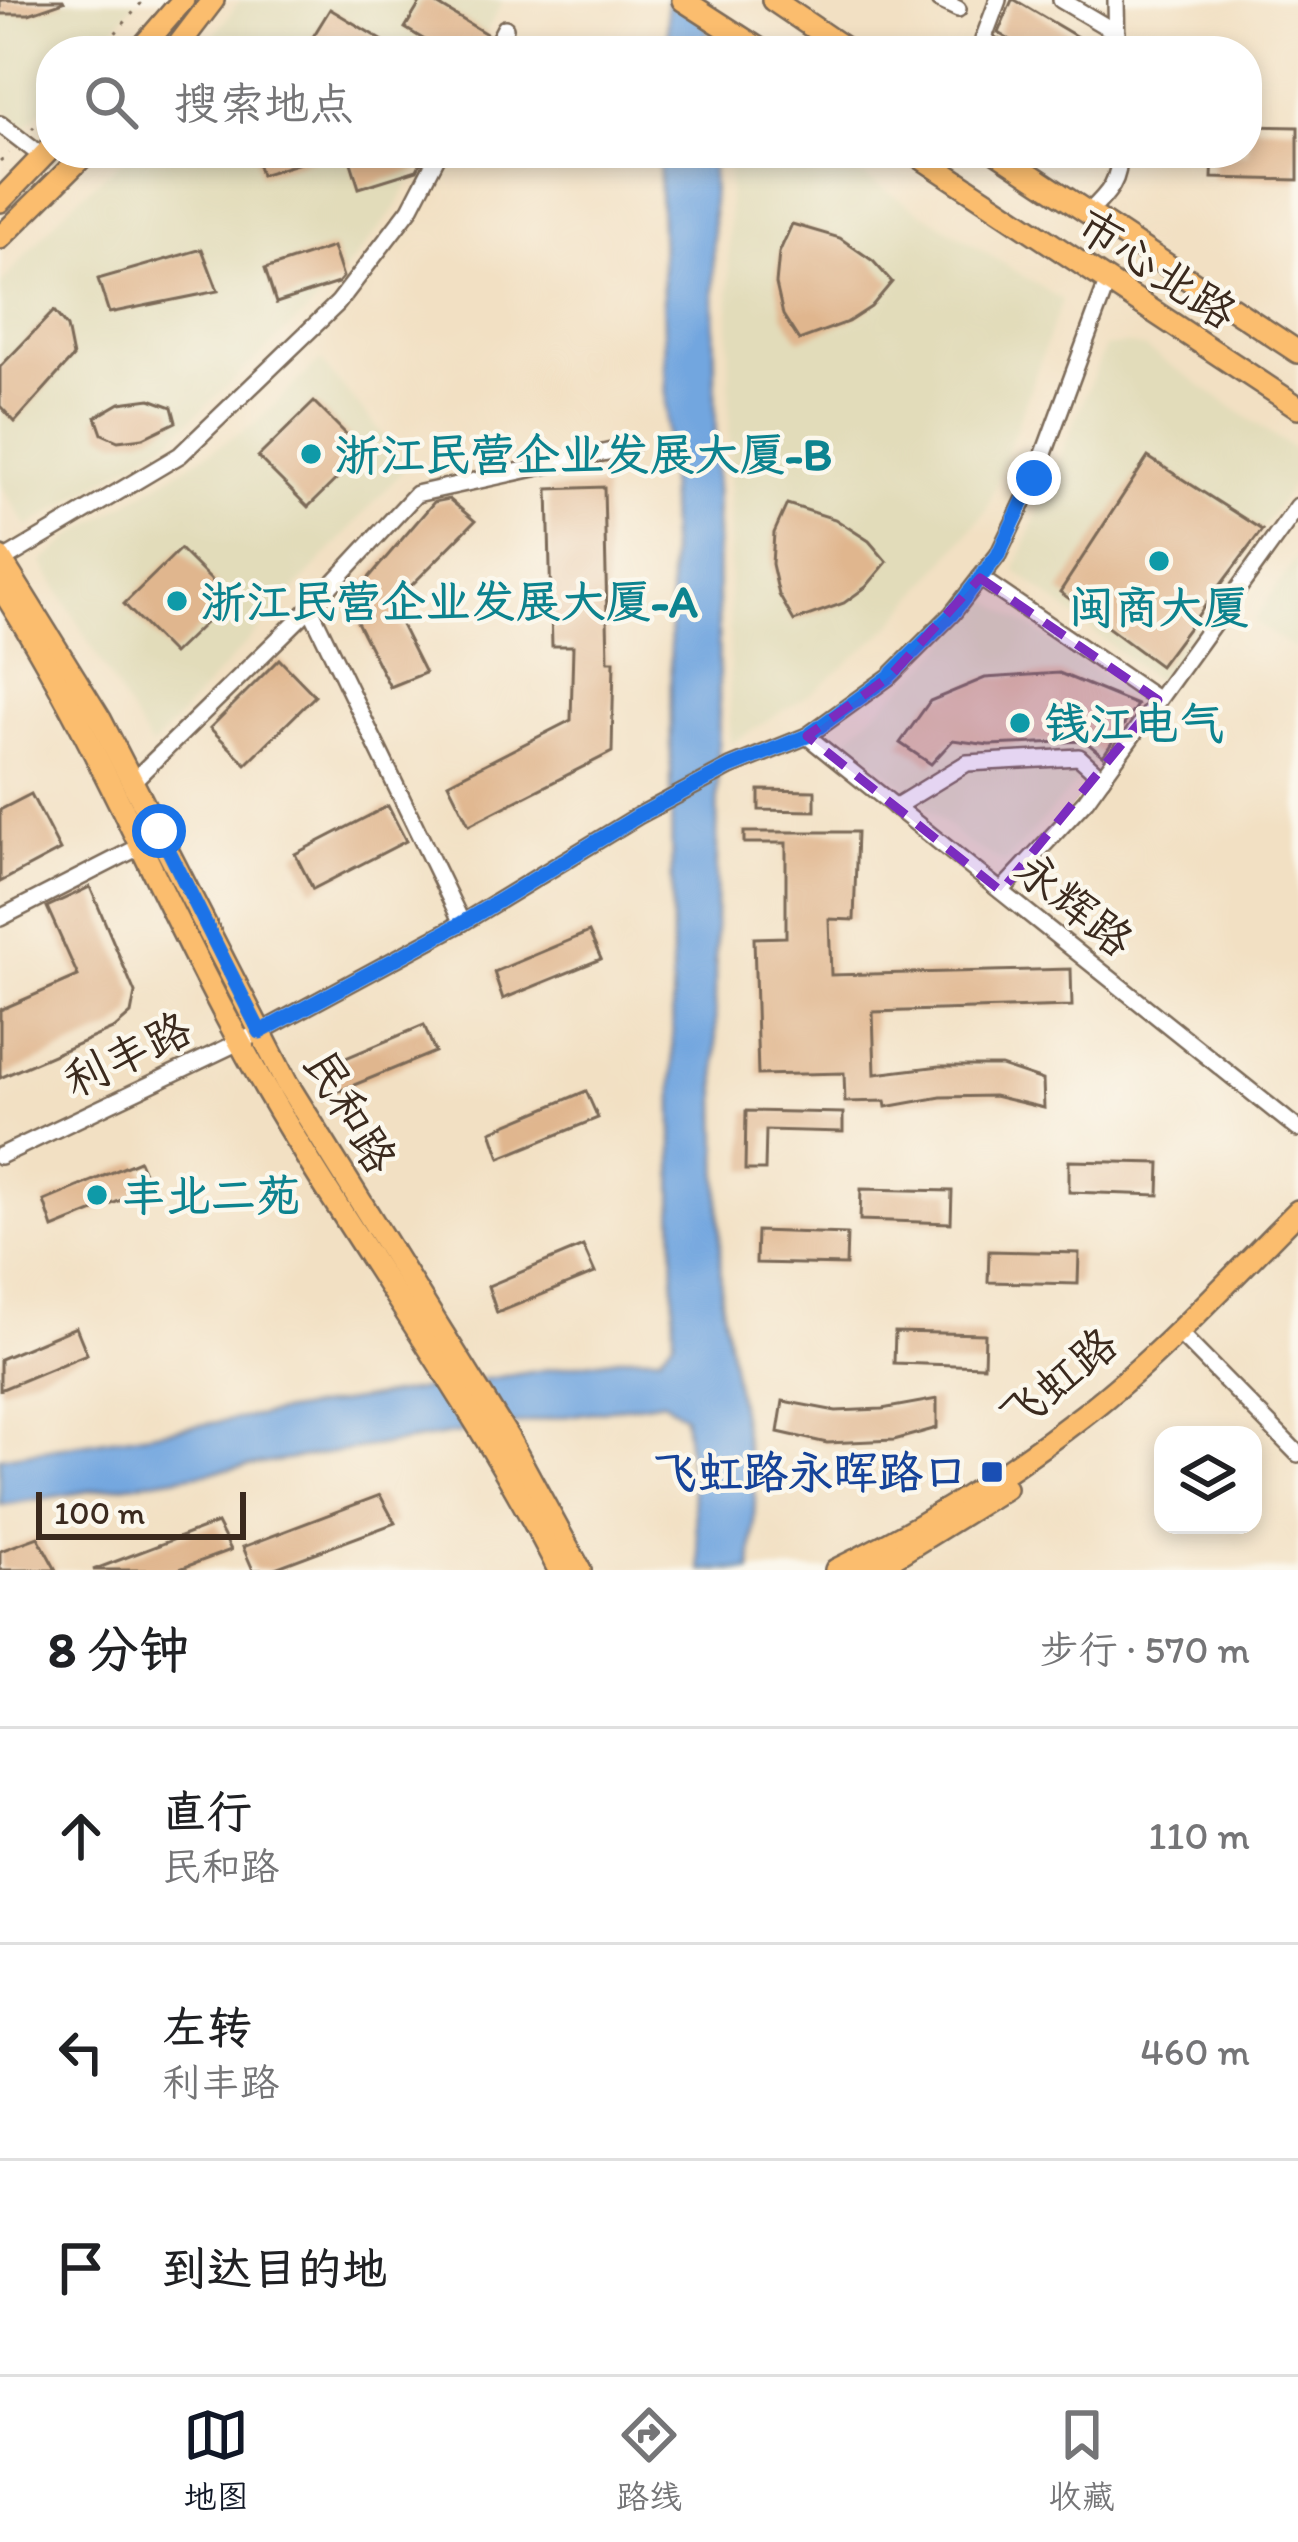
<!DOCTYPE html>
<html lang="zh">
<head>
<meta charset="utf-8">
<style>
  :root { --surface:#fff; --page:#f2f2f2; --text:#202124; --muted:#757577; --line:#e0e0e0; --accent:#111827 }
  body { margin:0; font-family:Itim,"LXGW WenKai TC",sans-serif; background:var(--page); color:var(--text) }
  .controls { position:absolute; right:36px; bottom:36px; display:grid; overflow:hidden; border-radius:24px; box-shadow:0 6px 18px #0003 }
  .controls button { width:108px; height:108px; display:grid; place-items:center; padding:0; border:0; border-bottom:3px solid var(--line); background:var(--surface); color:var(--text); font:60px sans-serif }
  .scale { position:absolute; left:36px; bottom:30px; width:210px; box-sizing:border-box; padding-left:12px; border:6px solid #3b2a1e; border-top:0; font-size:33px; line-height:42px; white-space:nowrap; color:#3b2a1e; -webkit-text-stroke:9px #fbf7ec; paint-order:stroke }
  .stop { position:absolute; width:36px; height:36px; margin:-27px; border:9px solid #1a73e8; border-radius:50%; background:#fff }
  .stop.end { background:#1a73e8; border-color:#fff; box-shadow:0 3px 12px #0008 }
  .list { margin:0; padding:0; list-style:none }
  h2 { display:flex; justify-content:space-between; align-items:center; height:156px; margin:0; padding:0 48px; font-size:51px }
  h2 small { font-size:39px; font-weight:400; color:var(--muted) }
  .list li { display:grid; grid-template-columns:78px 1fr auto; gap:36px; align-items:center; box-sizing:border-box; height:216px; padding:0 48px; border-top:3px solid var(--line) }
  .list b { display:block; font-size:45px; white-space:nowrap }
  .list p { margin:0; font-size:39px; white-space:nowrap; color:var(--muted) }
  .list em { font-size:39px; font-style:normal; color:var(--muted) }
  .icon { flex:none; width:66px; height:66px; fill:none; stroke:currentColor; stroke-width:2; stroke-linecap:round; stroke-linejoin:round }
  .map { position:relative; flex:none; width:1298px; height:1570px; overflow:hidden }
  .search { position:absolute; background:var(--surface); box-shadow:0 6px 18px #0003; left:36px; right:36px; top:36px; height:132px; display:flex; align-items:center; gap:30px; box-sizing:border-box; padding:0 42px; border-radius:48px; color:var(--muted); font-size:45px }
  .sheet { height:804px; background:var(--surface) }
  nav { display:flex; justify-content:space-around; align-items:center; box-sizing:border-box; height:168px; border-top:3px solid var(--line); background:var(--surface); font-size:33px; color:var(--muted) }
  nav a { display:grid; justify-items:center; gap:6px }
  nav .on { color:var(--accent) }
  .map>svg:first-child { display:block }
</style>
</head>
<body>
<div class="map">
<svg width="1298" height="1570" viewBox="0 0 1298 1570">
  <rect width="100%" height="100%" fill="#fbf7ec"/>
  <filter id="ink" filterUnits="userSpaceOnUse"><feTurbulence type="fractalNoise" baseFrequency=".00833" numOctaves="2"/><feDisplacementMap in="SourceGraphic" scale="24" xChannelSelector="R" yChannelSelector="G"/><feConvolveMatrix kernelMatrix="1 2 1 2 8 2 1 2 1" color-interpolation-filters="sRGB"/></filter>
  <filter id="wash" filterUnits="userSpaceOnUse"><feTurbulence type="fractalNoise" baseFrequency=".004" numOctaves="4" result="noise"/><feDisplacementMap in="SourceGraphic" scale="48" xChannelSelector="R" yChannelSelector="G"/><feGaussianBlur stdDeviation="2.7" result="paint"/><feColorMatrix in="noise" values="0 0 0 0 0 0 0 0 0 0 0 0 0 0 0 0 0 1.4 0 .05"/><feComposite in="paint" operator="in"/></filter>
  <g filter="url(#wash)">
    <rect width="100%" height="100%" fill="#f2e0c3"/>
    <g fill="#e2dcba">
      <polygon points="0,0 136,1 96,51 51,51 51,101 25,128 0,106"/>
      <polygon points="240,0 503,0 476,51 203,51"/>
      <polygon points="131,153 424,153 396,208 324,296 167,442 27,527 0,483 0,285 66,209"/>
      <polygon points="729,153 826,153 1062,300 986,511 892,625 813,692 730,744"/>
      <polygon points="1125,344 1145,348 1298,452 1298,476 1158,682 1015,570 1105,347"/>
      <polygon points="320,360 408,465 151,748 42,562 76,534 255,424"/>
      <polygon points="1298,556 1298,651 1253,622"/>
      <polygon points="987,599 1146,704 1005,863 966,842 848,737 929,664"/>
    </g>
    <g fill="#72a6df" stroke="#56687e" stroke-width="3">
      <polygon points="667,0 705,0 709,51 668,51"/>
      <polygon points="712,153 719,697 715,993 721,1299 755,1499 751,1570 701,1570 684,1416 663,1401 0,1505 0,1457 631,1356 660,1356 674,1339 670,535 659,154"/>
    </g>
    <g id="blocks">
      <g fill="#e0b68e">
        <polygon points="0,0 63,0 64,2 29,14 0,14"/>
        <polygon points="422,0 430,0 488,35 478,51 443,51 405,28"/>
        <polygon points="1012,0 1015,0 1101,51 1028,51 998,33"/>
        <polygon points="330,9 400,51 330,51 311,40"/>
        <polygon points="1247,126 1298,127 1298,180 1212,178 1213,153 1247,153"/>
        <polygon points="254,153 322,153 323,156 261,175"/>
        <polygon points="348,153 423,153 424,156 417,170 359,188"/>
        <polygon points="792,224 840,238 873,261 892,282 871,307 848,322 799,340 783,315 776,284 779,253"/>
        <polygon points="333,247 343,277 338,283 276,303 265,269"/>
        <polygon points="202,249 218,291 109,313 98,279"/>
        <polygon points="54,311 67,327 73,357 15,422 0,406 0,367"/>
        <polygon points="150,399 172,407 176,422 143,438 118,441 102,434 96,417 120,403"/>
        <polygon points="314,402 364,452 308,507 258,457"/>
        <polygon points="1148,457 1262,530 1160,666 1060,592"/>
        <polygon points="604,487 608,661 614,661 612,752 469,825 448,783 571,720 573,646 552,646 548,489"/>
        <polygon points="449,499 475,521 399,598 399,621 425,673 390,687 357,622 359,589 434,502"/>
        <polygon points="787,504 835,519 869,541 887,562 866,587 844,603 794,621 779,595 772,564 774,533"/>
        <polygon points="180,549 230,599 173,654 124,604"/>
        <polygon points="279,659 315,696 246,764 210,728"/>
        <polygon points="1059,673 1137,705 1103,756 1085,741 989,745 953,740 931,764 900,743 930,701 985,678"/>
        <polygon points="759,790 815,791 815,811 759,810"/>
        <polygon points="31,794 60,850 0,882 0,810"/>
        <polygon points="388,806 406,841 313,889 295,854"/>
        <polygon points="744,832 857,832 854,920 829,919 831,975 1071,969 1072,1006 873,1012 875,1074 940,1066 1001,1066 1043,1080 1044,1108 994,1096 941,1097 886,1107 885,1101 845,1102 844,1073 758,1075 754,938 786,937 786,843 744,843"/>
        <polygon points="90,887 135,993 131,1014 115,1028 0,1078 0,1010 78,976 47,907"/>
        <polygon points="589,932 601,959 503,999 494,972"/>
        <polygon points="424,1025 435,1052 337,1092 329,1065"/>
        <polygon points="586,1091 598,1118 500,1158 491,1131"/>
        <polygon points="746,1111 843,1113 843,1132 766,1130 765,1170 745,1170"/>
        <polygon points="139,1161 151,1188 53,1228 44,1201"/>
        <polygon points="1069,1161 1160,1163 1159,1195 1069,1192"/>
        <polygon points="861,1189 952,1191 951,1223 860,1220"/>
        <polygon points="757,1231 847,1234 846,1265 756,1263"/>
        <polygon points="583,1246 595,1273 497,1313 488,1286"/>
        <polygon points="989,1251 1079,1253 1078,1284 988,1282"/>
        <polygon points="76,1327 87,1354 0,1390 0,1359"/>
        <polygon points="895,1332 985,1334 984,1366 894,1363"/>
        <polygon points="937,1399 937,1428 894,1440 827,1443 778,1432 783,1401 836,1411 882,1409"/>
        <polygon points="380,1495 395,1523 270,1570 253,1570 243,1547"/>
        <polygon points="217,1523 231,1550 177,1570 93,1570"/>
        <polygon points="38,1537 56,1570 0,1570 0,1551"/>
      </g>
    </g>
  </g>
  <g filter="url(#ink)">
    <use href="#blocks" fill-opacity="0" stroke="#7b6a58" stroke-width="3"/>
    <g fill="none" stroke-linecap="round" stroke-linejoin="round">
      <g stroke="#7b6a58" stroke-width="20">
        <g id="minor">
          <polyline points="939,0 958,9"/>
          <polyline points="998,0 983,40 1002,51"/>
          <polyline points="1061,0 1117,33"/>
          <polyline points="1116,0 1117,51"/>
          <polyline points="493,51 505,28"/>
          <polyline points="0,124 43,157"/>
          <path d="M1090 211C1109 193 1120 180 1119 153"/>
          <polyline points="2,561 180,455 338,303 410,209 439,153"/>
          <polyline points="980,578 1158,700"/>
          <polyline points="807,736 1298,1129"/>
          <polyline points="133,781 310,608"/>
          <polyline points="895,807 967,763 1079,757 1102,778"/>
          <polyline points="1001,891 1086,800 1298,506"/>
          <polyline points="0,918 141,846"/>
          <polyline points="462,923 310,608 416,494 630,447"/>
          <polyline points="0,1156 260,1032 462,923 638,816 730,767 807,736 890,676 952,614 998,555 1035,478 1107,283"/>
          <polyline points="1186,1340 1298,1454"/>
        </g>
      </g>
      <g stroke="#7b6a58" stroke-width="26">
        <g id="major">
          <polyline points="683,0 762,51"/>
          <polyline points="773,0 848,51"/>
          <polyline points="139,51 183,0"/>
          <polyline points="174,51 213,0"/>
          <polyline points="914,153 1298,407"/>
          <polyline points="998,153 1298,352"/>
          <polyline points="0,201 51,148"/>
          <polyline points="0,238 86,153"/>
          <polyline points="0,558 100,719 286,1082 508,1438 580,1570"/>
          <path d="M0 586C93 730 156 889 238 1039 336 1221 466 1385 559 1570"/>
          <path d="M836 1570C924 1527 1008 1474 1085 1414 1162 1354 1229 1280 1298 1211"/>
          <polyline points="873,1570 1005,1488"/>
        </g>
      </g>
      <g stroke="#7b6a58" stroke-width="3" stroke-dasharray="3 9" stroke-linecap="butt">
        <polyline points="100,51 144,0"/>
        <polyline points="32,129 51,107"/>
        <polyline points="0,161 9,153"/>
      </g>
      <use href="#minor" stroke="#fff" stroke-width="15"/>
      <use href="#major" stroke="#fbbd6e" stroke-width="21"/>
    </g>
  </g>
  <g fill="none" stroke-linecap="round" stroke-linejoin="round" filter="url(#ink)">
    <polyline stroke="#1a73e8" stroke-width="15" points="159,831 260,1032 462,923 638,816 730,767 807,736 890,676 952,614 998,555 1034,478"/>
  </g>
  <path fill="#7b2cbf" fill-opacity="0.2" stroke="#7b2cbf" stroke-width="9" stroke-dasharray="24 15" stroke-linejoin="round" d="M980 578 1158 700 1001 891 807 736 890 676Z"/>
  <g fill="#0f9aa8" stroke="#fbf7ec" stroke-width="4.5">
    <circle cx="311" cy="454" r="12"/>
    <circle cx="1159" cy="561" r="12"/>
    <circle cx="177" cy="601" r="12"/>
    <circle cx="1020" cy="723" r="12"/>
    <circle cx="97" cy="1195" r="12"/>
  </g>
  <rect fill="#1a4fb4" stroke="#fbf7ec" stroke-width="4.5" x="980" y="1460" width="24" height="24" rx="6"/>
  <g text-anchor="middle" dominant-baseline="central" stroke-width="9" stroke-linejoin="round" paint-order="stroke">
    <g font-size="45" fill="#3b2a1e" stroke="#fbf7ec">
      <text transform="translate(1157 268) rotate(33)">市心北路</text>
      <text transform="translate(1075 904) rotate(39)">永辉路</text>
      <text transform="translate(127 1054) rotate(-26)">利丰路</text>
      <text transform="translate(351 1111) rotate(59)">民和路</text>
      <text transform="translate(1058 1379) rotate(-39)">飞虹路</text>
    </g>
    <g font-size="45" font-weight="bold" fill="#0d838f" stroke="#fbf7ec" text-anchor="start">
      <text x="335" y="454">浙江民营企业发展大厦-B</text>
      <text x="201" y="601">浙江民营企业发展大厦-A</text>
      <text x="1159" y="607" text-anchor="middle">闽商大厦</text>
      <text x="1044" y="723">钱江电气</text>
      <text x="121" y="1195">丰北二苑</text>
    </g>
    <g font-size="45" font-weight="bold" fill="#164399" stroke="#fbf7ec" text-anchor="end">
      <text x="968" y="1472">飞虹路永晖路口</text>
    </g>
  </g>
</svg>
<div class="controls">
<button><svg class="icon" aria-label="layers" viewBox="0 0 24 24"><path d="M12 4l9 5-9 5-9-5zM3 14l9 5 9-5"/></svg></button>
</div>
<div class="scale">100 m</div>
<div class="stop" style="left:159px;top:831px"></div>
<div class="stop end" style="left:1034px;top:478px"></div>
<div class="search"><svg class="icon" aria-label="search" viewBox="0 0 24 24"><circle cx="10" cy="10" r="6"/><path d="M15 15l6 6"/></svg>搜索地点</div>
</div>
<section class="sheet">
<h2>8 分钟<small>步行 · 570 m</small></h2>
<ul class="list">
<li><svg class="icon" aria-label="ahead" viewBox="0 0 24 24"><path d="M12 20V5M6 11l6-6 6 6"/></svg><div><b>直行</b><p>民和路</p></div><em>110 m</em></li>
<li><svg class="icon" aria-label="left" viewBox="0 0 24 24"><path d="M17 20v-9H6M10 6l-5 5 5 5"/></svg><div><b>左转</b><p>利丰路</p></div><em>460 m</em></li>
<li><svg class="icon" aria-label="arrive" viewBox="0 0 24 24"><path d="M6 21V4h12l-3 4 3 4H6"/></svg><div><b>到达目的地</b></div></li>
</ul>
</section>
<nav>
<a class="on"><svg class="icon" aria-label="map" viewBox="0 0 24 24"><path d="M3 6l6-2 6 2 6-2v14l-6 2-6-2-6 2zM9 4v14M15 6v14"/></svg>地图</a>
<a><svg class="icon" aria-label="directions" viewBox="0 0 24 24"><path d="M12 3l9 9-9 9-9-9zM9 14v-3h6M13 9l2 2-2 2"/></svg>路线</a>
<a><svg class="icon" aria-label="saved" viewBox="0 0 24 24"><path d="M7 4h10v16l-5-4-5 4z"/></svg>收藏</a>
</nav>
</body>
</html>
